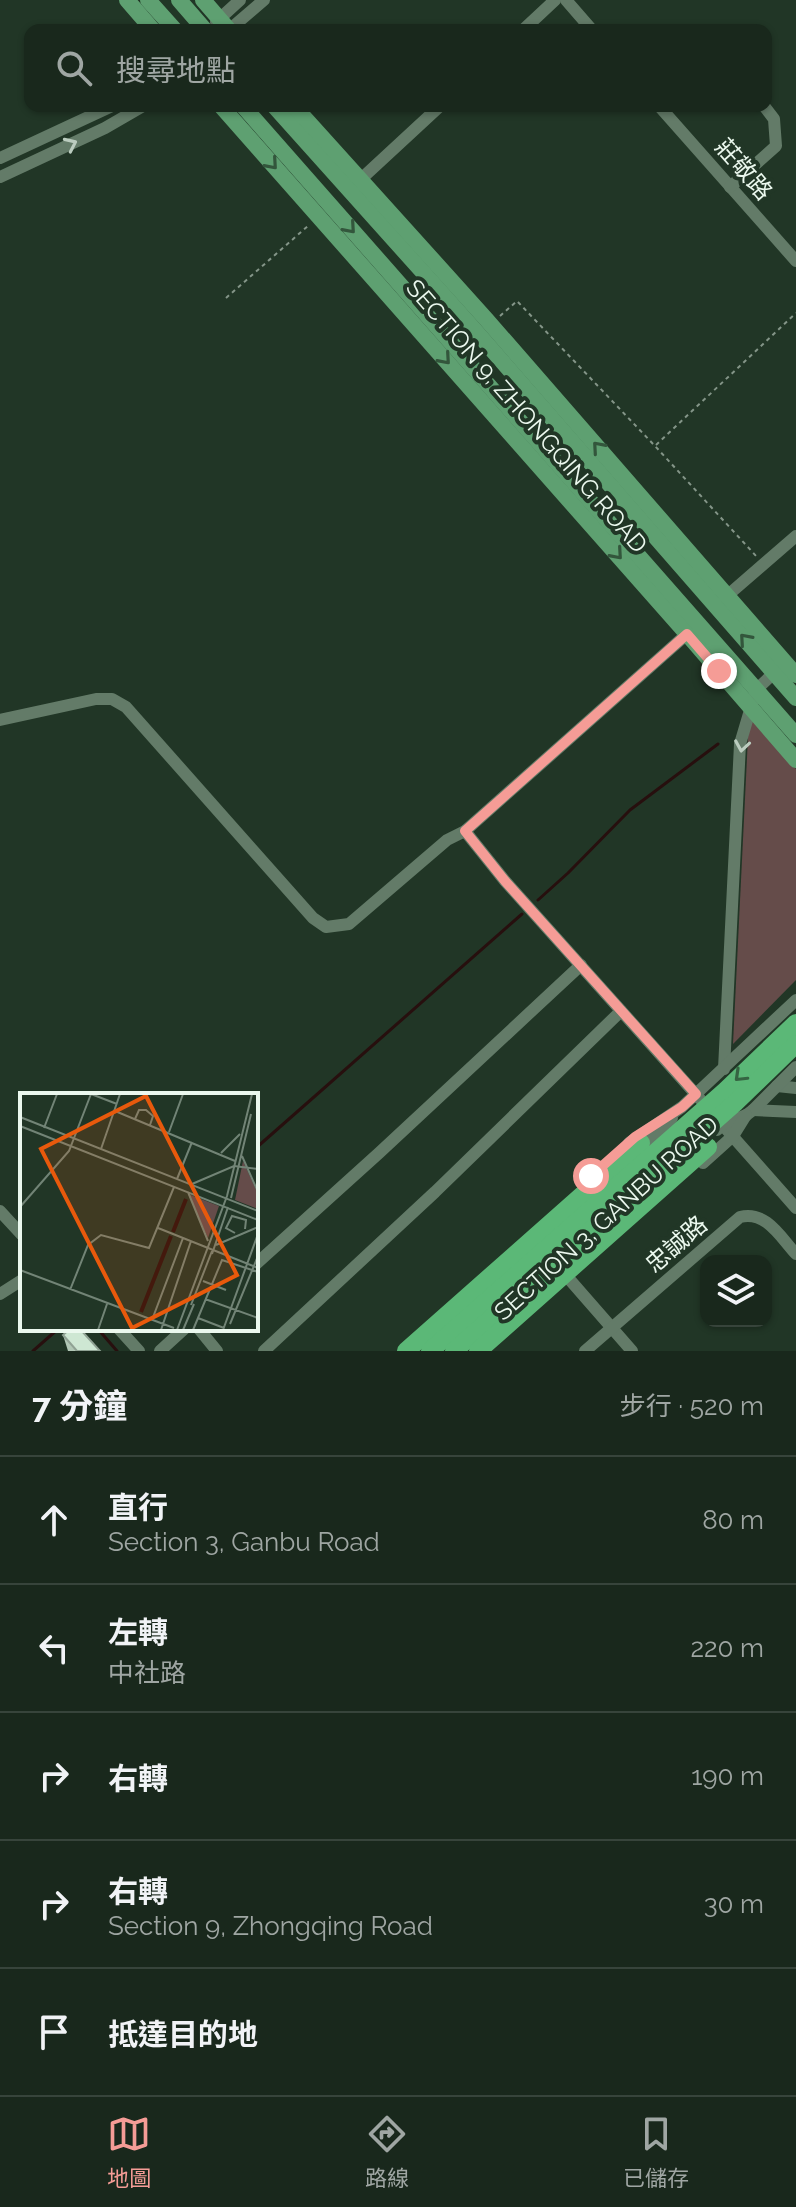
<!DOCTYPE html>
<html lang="zh-TW">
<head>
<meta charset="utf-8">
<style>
  :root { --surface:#19281c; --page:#223025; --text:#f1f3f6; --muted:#9fa6a3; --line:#37443b; --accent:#f59c96 }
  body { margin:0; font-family:Raleway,"Noto Sans TC",sans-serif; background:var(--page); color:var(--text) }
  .controls { position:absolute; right:24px; bottom:24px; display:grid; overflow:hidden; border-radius:16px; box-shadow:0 2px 6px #0004 }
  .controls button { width:72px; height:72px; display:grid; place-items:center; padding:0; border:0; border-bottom:2px solid var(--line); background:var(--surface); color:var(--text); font:40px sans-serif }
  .stop { position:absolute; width:24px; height:24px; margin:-18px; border:6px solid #f59c96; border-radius:50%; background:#fff }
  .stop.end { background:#f59c96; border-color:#fff; box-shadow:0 2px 8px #0008 }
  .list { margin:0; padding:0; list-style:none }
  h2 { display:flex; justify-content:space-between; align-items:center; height:104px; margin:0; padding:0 32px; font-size:34px }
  h2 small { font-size:26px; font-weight:400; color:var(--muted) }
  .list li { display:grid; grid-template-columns:52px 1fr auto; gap:24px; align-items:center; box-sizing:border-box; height:128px; padding:0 32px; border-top:2px solid var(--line) }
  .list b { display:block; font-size:30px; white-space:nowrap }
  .list p { margin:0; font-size:26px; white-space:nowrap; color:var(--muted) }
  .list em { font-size:26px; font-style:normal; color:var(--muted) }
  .icon { flex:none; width:44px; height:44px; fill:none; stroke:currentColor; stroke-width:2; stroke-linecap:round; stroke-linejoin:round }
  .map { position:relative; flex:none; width:796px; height:1351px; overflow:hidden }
  .search { position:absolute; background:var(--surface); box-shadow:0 2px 6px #0004; left:24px; right:24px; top:24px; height:88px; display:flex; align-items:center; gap:20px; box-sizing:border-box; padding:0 28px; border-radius:16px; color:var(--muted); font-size:30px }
  .sheet { height:744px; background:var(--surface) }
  nav { display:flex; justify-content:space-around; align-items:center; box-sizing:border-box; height:112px; border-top:2px solid var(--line); background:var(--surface); font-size:22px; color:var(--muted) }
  nav a { display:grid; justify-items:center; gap:4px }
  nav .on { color:var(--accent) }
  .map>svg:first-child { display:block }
</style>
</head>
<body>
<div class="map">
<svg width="796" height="1351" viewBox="0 0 796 1351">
  <rect width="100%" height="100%" fill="#213626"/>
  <polygon fill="#654c4a" points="749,717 796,769 796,980 733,1044"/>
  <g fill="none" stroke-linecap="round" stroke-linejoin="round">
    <g stroke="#270f0e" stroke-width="3">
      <polyline points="538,900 568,873 630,810 718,744"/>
      <polyline points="256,1148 522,914"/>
      <polyline points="98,1329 117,1351"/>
      <polyline points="33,1351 58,1329"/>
    </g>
    <g stroke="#849588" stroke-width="2" stroke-dasharray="4 4" stroke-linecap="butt">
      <polyline points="226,298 309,225"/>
      <polyline points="500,316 517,301 655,446 757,557"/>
      <polyline points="656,445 796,313"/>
    </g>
    <g stroke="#637b68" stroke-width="12">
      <polyline points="566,0 592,30"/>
      <polyline points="216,22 240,0"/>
      <polyline points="229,30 264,0"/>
      <polyline points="523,30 555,0"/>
      <polyline points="659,106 796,261"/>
      <polyline points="0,158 112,106"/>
      <polyline points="0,177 105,128 143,106"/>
      <polyline points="360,180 440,106"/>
      <polyline points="730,187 776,146 774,119 764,106"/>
      <polyline points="728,595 796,536"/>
      <polyline points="0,720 96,699 112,699 126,707 313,918 326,927 349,924 447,840 465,831 687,634"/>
      <polyline points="465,831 505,881 700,1099"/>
      <polyline points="724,1069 740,744 756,690 774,673 782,669"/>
      <polyline points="777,1086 796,1088"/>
      <polyline points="753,1110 796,1112"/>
      <polyline points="712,1113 796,1208"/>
      <polyline points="740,1120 753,1110 796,1067"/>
      <polyline points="717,1130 723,1124 746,1115"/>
      <polyline points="629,1143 682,1107 796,1000"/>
      <polyline points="639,1155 672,1118"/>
      <polyline points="703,1163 733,1136 746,1115"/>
      <polyline points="0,1211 22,1235"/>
      <polyline points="256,1264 379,1153 581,965"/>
      <polyline points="570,1280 632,1351"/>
      <polyline points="0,1294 22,1280"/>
      <polyline points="119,1329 139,1351"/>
      <polyline points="199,1329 217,1351"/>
      <polyline points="160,1351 184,1329"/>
      <polyline points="264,1351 435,1192 621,1011"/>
      <path d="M585 1351 740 1217C766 1210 781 1238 796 1254"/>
    </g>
    <g stroke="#5ea071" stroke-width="16">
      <polyline points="127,0 153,30"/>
      <polyline points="148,0 175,30"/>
      <polyline points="179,0 205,30"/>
      <polyline points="203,0 229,30"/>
      <polyline points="221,106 687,634 796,760"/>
      <polyline points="243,106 796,735"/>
      <polyline points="274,106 473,328 796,698"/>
      <polyline points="294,106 486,319 796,675"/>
    </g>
    <g stroke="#5bb877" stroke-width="18">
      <polyline points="406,1351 641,1143"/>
      <polyline points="430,1351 725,1091 796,1023"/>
      <polyline points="454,1351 735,1103 796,1044"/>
      <polyline points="478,1351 708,1147"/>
    </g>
  </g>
  <polygon fill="#b1c7b5" points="63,1335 100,1351 68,1351"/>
  <polygon fill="#cee7d3" stroke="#90a294" stroke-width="2" points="70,1329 80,1329 100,1351 77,1351 63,1335"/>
  <defs><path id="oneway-chevron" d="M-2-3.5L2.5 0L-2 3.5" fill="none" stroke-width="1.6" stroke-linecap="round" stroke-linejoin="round" transform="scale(2)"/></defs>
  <g stroke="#bbccbf">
    <use href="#oneway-chevron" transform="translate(71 144) rotate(-25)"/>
    <use href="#oneway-chevron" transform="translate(742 746) rotate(99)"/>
  </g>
  <g stroke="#33563c">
    <use href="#oneway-chevron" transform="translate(272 164) rotate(49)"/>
    <use href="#oneway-chevron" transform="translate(350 228) rotate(49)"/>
    <use href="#oneway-chevron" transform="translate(445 359) rotate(49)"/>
    <use href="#oneway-chevron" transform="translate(598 447) rotate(-131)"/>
    <use href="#oneway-chevron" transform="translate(617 554) rotate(49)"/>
    <use href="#oneway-chevron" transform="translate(745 639) rotate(-131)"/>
  </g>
  <use stroke="#356442" href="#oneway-chevron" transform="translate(740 1076) rotate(136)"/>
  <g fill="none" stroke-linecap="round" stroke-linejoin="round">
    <polyline stroke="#f59c96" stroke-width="10" points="591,1176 635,1137 682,1107 696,1094 505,881 465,831 687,634 719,671"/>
  </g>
  <g text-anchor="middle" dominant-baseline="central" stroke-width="8" stroke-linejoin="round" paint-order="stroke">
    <g font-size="24" fill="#ebf8ee" stroke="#213626">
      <text transform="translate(744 169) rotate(49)">莊敬路</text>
      <text transform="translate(527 416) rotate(49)">SECTION 9, ZHONGQING ROAD</text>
      <text transform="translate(606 1218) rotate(-42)">SECTION 3, GANBU ROAD</text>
      <text transform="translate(676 1244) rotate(-41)">忠誠路</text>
    </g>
  </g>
  <g transform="translate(20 1093)">
    <rect width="238" height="238" fill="#213626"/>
    <path d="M223 68 238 101V116L215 107ZM168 101 199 113 188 145Z" fill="#654c4a"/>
    <path fill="none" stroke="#270f0e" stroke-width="4" d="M153 139 166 106M121 219 151 143"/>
    <path fill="none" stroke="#728476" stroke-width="2" d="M71 1 97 11M95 18 215 68M0 24 238 118M115 26 119 17H126L133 23 130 32M0 33 238 127M24 35 37 1M149 39 163 1M81 56 100 1M201 60 220 41M222 63 238 99M157 86 172 49M172 91 214 73 238 76M168 99 188 148M211 105 231 21M0 114 49 58 71 1M138 135 238 175M215 140 206 135 212 123 226 127 225 136M196 152 238 134M192 161 208 114M0 177 154 235M183 188 206 197M50 197 68 152 81 142 129 155 154 94M185 206 238 225M171 212 192 158M178 225 204 235M132 227 163 145M210 231 238 163M78 237 87 211M141 237 171 148M157 237 207 103 232 1M163 237 174 211M173 237 202 167 238 179M203 237 238 141"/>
    <path fill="#e8590c" fill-opacity="0.15" stroke="#e8590c" stroke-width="4" d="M126 3 217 182 112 235 21 56Z"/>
    <rect width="238" height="238" fill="none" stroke="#ebf8ee" stroke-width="4"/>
  </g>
</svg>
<div class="controls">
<button><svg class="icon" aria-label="layers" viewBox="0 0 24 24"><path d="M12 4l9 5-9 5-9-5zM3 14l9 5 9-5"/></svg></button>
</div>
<div class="stop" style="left:591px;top:1176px"></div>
<div class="stop end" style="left:719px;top:671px"></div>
<div class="search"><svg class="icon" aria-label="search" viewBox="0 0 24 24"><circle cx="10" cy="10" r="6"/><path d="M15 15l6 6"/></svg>搜尋地點</div>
</div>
<section class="sheet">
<h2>7 分鐘<small>步行 · 520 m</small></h2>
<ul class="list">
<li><svg class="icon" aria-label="ahead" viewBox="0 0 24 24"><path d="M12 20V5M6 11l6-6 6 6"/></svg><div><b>直行</b><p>Section 3, Ganbu Road</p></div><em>80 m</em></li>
<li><svg class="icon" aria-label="left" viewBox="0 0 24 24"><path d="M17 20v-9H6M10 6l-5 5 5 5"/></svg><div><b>左轉</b><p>中社路</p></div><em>220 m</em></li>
<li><svg class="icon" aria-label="right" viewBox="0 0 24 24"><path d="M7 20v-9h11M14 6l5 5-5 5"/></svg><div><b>右轉</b></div><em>190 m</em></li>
<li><svg class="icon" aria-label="right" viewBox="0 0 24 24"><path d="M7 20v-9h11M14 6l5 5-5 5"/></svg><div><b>右轉</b><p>Section 9, Zhongqing Road</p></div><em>30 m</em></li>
<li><svg class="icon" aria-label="arrive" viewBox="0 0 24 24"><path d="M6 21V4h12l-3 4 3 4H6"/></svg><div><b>抵達目的地</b></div></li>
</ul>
</section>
<nav>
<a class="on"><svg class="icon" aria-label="map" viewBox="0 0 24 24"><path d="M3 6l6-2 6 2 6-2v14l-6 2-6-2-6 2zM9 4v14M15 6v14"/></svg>地圖</a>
<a><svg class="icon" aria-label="directions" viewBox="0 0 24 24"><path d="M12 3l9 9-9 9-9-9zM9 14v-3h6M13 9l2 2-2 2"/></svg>路線</a>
<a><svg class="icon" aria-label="saved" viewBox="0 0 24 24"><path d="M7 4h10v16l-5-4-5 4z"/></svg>已儲存</a>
</nav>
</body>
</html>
